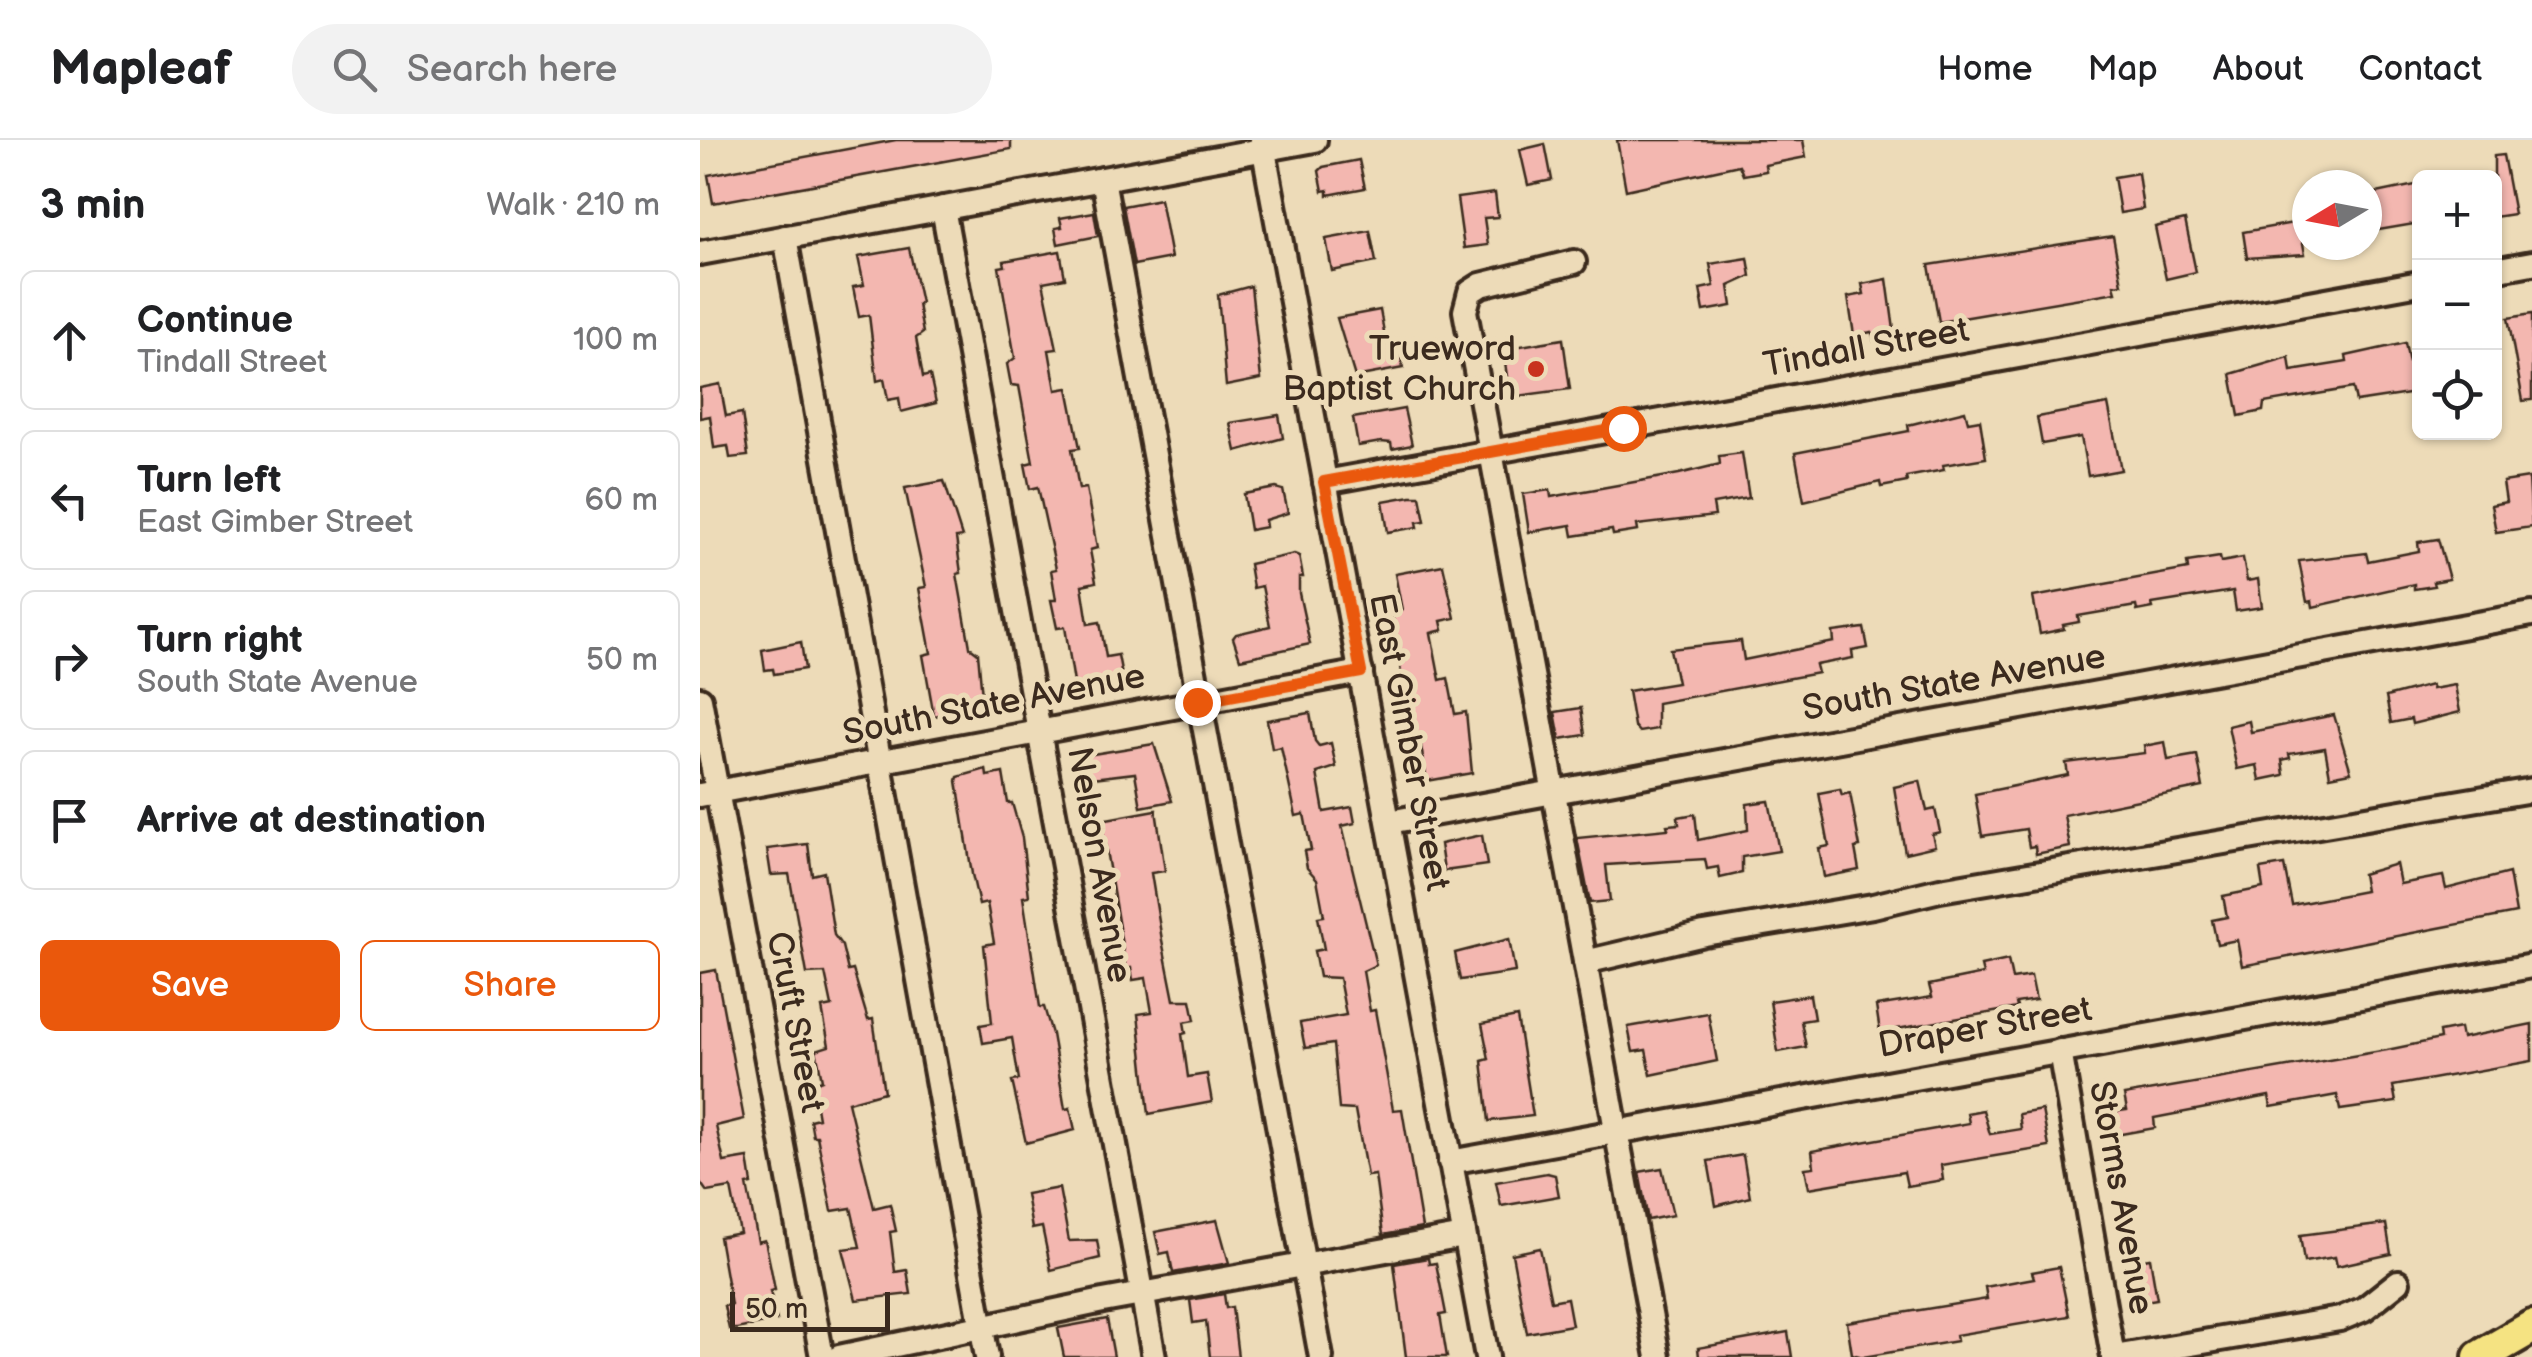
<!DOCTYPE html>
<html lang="en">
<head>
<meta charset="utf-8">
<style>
  :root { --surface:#fff; --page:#f2f2f2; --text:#202124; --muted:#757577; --line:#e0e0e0; --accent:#ea580c }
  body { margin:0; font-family:"Balsamiq Sans",sans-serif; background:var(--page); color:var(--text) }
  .controls { position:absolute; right:30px; top:30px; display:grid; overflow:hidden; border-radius:15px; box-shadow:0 2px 8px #0004 }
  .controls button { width:90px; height:90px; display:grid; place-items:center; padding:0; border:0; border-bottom:2px solid var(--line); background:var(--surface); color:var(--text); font:50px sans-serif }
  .compass { position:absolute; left:1592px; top:30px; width:90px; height:90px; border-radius:50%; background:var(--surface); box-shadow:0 2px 8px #0004; rotate:260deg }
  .scale { position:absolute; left:30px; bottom:25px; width:160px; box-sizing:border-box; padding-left:10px; border:5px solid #3b2a1e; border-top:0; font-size:28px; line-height:35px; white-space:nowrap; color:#3b2a1e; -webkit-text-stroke:8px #eddbb8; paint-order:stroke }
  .stop { position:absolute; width:30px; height:30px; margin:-22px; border:8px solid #ea580c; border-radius:50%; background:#fff }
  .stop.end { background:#ea580c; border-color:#fff; box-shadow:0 2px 10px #0008 }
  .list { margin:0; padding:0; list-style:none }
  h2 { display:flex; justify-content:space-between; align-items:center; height:130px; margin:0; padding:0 40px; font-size:42px }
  h2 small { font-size:32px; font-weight:400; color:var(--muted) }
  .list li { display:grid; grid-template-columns:65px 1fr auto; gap:30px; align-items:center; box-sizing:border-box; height:140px; margin:0 20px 20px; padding:0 20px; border:2px solid var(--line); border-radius:15px }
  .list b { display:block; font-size:38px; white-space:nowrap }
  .list p { margin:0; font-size:32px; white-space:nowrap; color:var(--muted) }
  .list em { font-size:32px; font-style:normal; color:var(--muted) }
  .actions { display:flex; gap:20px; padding:30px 40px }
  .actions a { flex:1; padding:22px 0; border:2px solid var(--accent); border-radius:15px; text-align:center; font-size:35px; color:var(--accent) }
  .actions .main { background:var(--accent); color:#fff }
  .icon { flex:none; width:55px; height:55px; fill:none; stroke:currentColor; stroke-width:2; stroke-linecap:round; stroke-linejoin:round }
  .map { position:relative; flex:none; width:1832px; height:1217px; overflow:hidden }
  header { display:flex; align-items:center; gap:60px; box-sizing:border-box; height:140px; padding:0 50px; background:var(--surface); border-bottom:2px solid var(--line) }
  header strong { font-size:48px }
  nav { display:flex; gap:55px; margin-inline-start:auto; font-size:35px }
  .search { width:700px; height:90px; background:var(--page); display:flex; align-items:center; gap:25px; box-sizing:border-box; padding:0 35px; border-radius:55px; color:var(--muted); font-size:38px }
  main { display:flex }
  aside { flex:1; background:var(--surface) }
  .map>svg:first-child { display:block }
</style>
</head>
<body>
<header>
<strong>Mapleaf</strong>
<div class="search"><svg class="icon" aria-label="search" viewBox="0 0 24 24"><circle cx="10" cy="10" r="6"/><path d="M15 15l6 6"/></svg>Search here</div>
<nav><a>Home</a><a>Map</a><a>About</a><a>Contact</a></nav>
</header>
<main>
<aside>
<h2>3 min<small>Walk · 210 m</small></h2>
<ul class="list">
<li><svg class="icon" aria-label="ahead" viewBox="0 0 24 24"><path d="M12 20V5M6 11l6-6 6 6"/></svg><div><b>Continue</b><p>Tindall Street</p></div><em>100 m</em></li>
<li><svg class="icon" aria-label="left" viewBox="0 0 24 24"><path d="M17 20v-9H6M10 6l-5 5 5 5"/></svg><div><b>Turn left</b><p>East Gimber Street</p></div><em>60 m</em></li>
<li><svg class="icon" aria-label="right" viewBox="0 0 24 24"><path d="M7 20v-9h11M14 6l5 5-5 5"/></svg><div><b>Turn right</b><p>South State Avenue</p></div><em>50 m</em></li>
<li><svg class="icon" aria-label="arrive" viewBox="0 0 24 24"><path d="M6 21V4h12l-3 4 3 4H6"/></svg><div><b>Arrive at destination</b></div></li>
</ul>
<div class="actions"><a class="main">Save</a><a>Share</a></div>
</aside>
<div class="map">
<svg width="1832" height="1217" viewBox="0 0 1832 1217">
  <rect width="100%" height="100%" fill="#eddbb8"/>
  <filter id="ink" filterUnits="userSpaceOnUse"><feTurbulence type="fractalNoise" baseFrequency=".01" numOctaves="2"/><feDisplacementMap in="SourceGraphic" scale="20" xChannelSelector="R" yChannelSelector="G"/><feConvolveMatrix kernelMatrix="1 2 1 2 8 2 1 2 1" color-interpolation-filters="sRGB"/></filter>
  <g filter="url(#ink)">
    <g fill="#f3b7b0" stroke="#3b2a1e" stroke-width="2.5">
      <polygon points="196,0 311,0 311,9 13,63 8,35"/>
      <polygon points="917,0 1103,0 1106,17 1065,25 1066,31 1043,35 1039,25 926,50"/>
      <polygon points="845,4 852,40 828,45 820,10"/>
      <polygon points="1803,15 1814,74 1794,77 1794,16"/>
      <polygon points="659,20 665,48 628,55 628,50 623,51 619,31 623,27"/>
      <polygon points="1438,33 1443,69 1420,73 1414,37"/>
      <polygon points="1720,44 1720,83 1667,92 1667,55"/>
      <polygon points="795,53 798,77 784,78 788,105 764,108 757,58"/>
      <polygon points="460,59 471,118 434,125 423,66"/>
      <polygon points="394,72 398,96 358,104 355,88 362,87 360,78"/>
      <polygon points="1485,80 1496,132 1466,139 1455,87"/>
      <polygon points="1599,82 1605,114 1547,118 1543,92"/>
      <polygon points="670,91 676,122 632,131 626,99"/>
      <polygon points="1413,96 1422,144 1414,145 1416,152 1239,182 1229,125"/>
      <polygon points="209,108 221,163 218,164 223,193 216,198 223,237 230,235 236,263 201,272 199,258 188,260 184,239 177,241 169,175 159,177 153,147 164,145 158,117"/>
      <polygon points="360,111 365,138 343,142 357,209 349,210 356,250 368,248 380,308 372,309 379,349 386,348 397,408 390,410 396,442 382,445 388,484 400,482 406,517 418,515 423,541 375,549 365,487 357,488 351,460 356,460 351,430 356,429 338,347 330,349 325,324 333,322 319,246 311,245 307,224 315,218 299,127 305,126 304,121"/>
      <polygon points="1048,118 1051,136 1029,146 1032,166 1004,171 1000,149 1014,146 1010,124"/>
      <polygon points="1187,139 1195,197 1174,201 1172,192 1154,195 1148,157 1164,154 1162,144"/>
      <polygon points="551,146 561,239 526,246 518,155"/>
      <polygon points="680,170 686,204 698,202 703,228 655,237 637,178"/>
      <polygon points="1832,174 1832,260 1823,261 1808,178"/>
      <polygon points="863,199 870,249 810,257 803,209"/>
      <polygon points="1705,203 1715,253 1656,262 1653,248 1564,263 1563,271 1539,276 1531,234 1589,217 1591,231 1647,222 1646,216"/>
      <polygon points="20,244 26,276 42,273 48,316 30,318 28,306 14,308 10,276 0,278 0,248"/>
      <polygon points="1408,264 1421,330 1388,336 1381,297 1342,304 1337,277"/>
      <polygon points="704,269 712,305 692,309 691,303 681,302 658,306 653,278"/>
      <polygon points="1265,271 1268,282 1280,280 1286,318 1243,325 1244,330 1206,337 1207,342 1181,347 1180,342 1104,361 1095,313 1209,291 1208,285"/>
      <polygon points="579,275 583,298 536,311 530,283"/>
      <polygon points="1042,313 1049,358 1013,364 1015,376 937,385 938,391 913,395 912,390 873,396 871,385 829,392 823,354 850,350 851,357 979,334 1020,324 1019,316"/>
      <polygon points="1829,338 1832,387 1796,392 1791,365 1806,362 1803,342"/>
      <polygon points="244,341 262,397 256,398 261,433 257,434 270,507 278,513 283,567 234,576 223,515 231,513 219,448 226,447 205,348"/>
      <polygon points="576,348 583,350 588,373 565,380 566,387 550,390 544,354"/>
      <polygon points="711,356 720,356 725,381 717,382 718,387 688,392 683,361"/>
      <polygon points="1738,399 1749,439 1733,442 1734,446 1714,449 1714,444 1613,467 1612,461 1607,462 1599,421 1666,413 1668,421 1719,411 1718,402"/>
      <polygon points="594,414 599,416 603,437 599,437 599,453 610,504 540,519 533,498 536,494 570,486 562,446 553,448 549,424"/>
      <polygon points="1520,417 1521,422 1543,418 1547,441 1558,439 1562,467 1536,471 1533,451 1452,464 1453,468 1437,471 1436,466 1378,476 1379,482 1363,485 1364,489 1340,494 1333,457 1488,429 1487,422"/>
      <polygon points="743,425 755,478 741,481 743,490 731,493 740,540 748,538 755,574 766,572 772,633 727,641 721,606 714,607 708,577 701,579 695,548 703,546 692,472 702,470 695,434"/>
      <polygon points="1164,488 1168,508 1152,511 1153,518 1116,525 1118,533 957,563 957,589 939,592 934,586 928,551 977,543 970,509 1041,501 1044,520 1134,502 1133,492"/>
      <polygon points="101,502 105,529 74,534 73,529 65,530 62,510"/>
      <polygon points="1731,545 1732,549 1755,545 1760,572 1712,584 1711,579 1691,583 1686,557"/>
      <polygon points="881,568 885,595 860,599 855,572"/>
      <polygon points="610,573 615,601 619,606 631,603 636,627 617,633 624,672 652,667 655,683 642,686 676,825 663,831 670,871 675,870 693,970 702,969 722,1088 683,1095 675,1035 667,1036 655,970 639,969 633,904 605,908 600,883 646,875 639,838 619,837 614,811 624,809 618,777 624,776 617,739 607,728 604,711 611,710 604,674 596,676 581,607 572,609 567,580"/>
      <polygon points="1634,575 1651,632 1630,636 1625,608 1589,614 1590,618 1582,620 1584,635 1560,640 1557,625 1537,629 1528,586 1549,581 1551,592"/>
      <polygon points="1465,602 1468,620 1497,615 1503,647 1364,675 1370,707 1336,714 1335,706 1329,707 1326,689 1282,696 1275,654 1368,635 1366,623 1445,613 1444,606"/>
      <polygon points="454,604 472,661 441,667 435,633 384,639 380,619 387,615"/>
      <polygon points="286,629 287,636 303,633 308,663 312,663 322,698 329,756 323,757 340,867 344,867 352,894 365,969 370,968 375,990 326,1003 312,941 319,940 312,898 283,903 280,885 292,883 284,805 294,803 287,763 279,765 272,734 257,641 258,637"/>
      <polygon points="1220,641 1227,671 1235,669 1240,692 1232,694 1235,706 1205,713 1194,647"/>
      <polygon points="1140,649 1142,655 1150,653 1160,707 1155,708 1159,730 1124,737 1119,708 1129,706 1119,653"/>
      <polygon points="1069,661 1079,711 1042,717 1042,733 1020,738 1018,727 1007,729 1005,719 906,725 910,761 890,763 877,698 968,689 967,685 979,684 978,677 995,674 998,700 1048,690 1047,664"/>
      <polygon points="456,670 465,731 451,733 462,800 474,860 491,860 495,880 484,882 486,893 482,894 488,937 507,934 512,962 449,974 438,874 452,872 446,838 433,840 431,828 426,829 401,680"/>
      <polygon points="782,695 787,725 744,731 740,704"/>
      <polygon points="108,704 112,735 124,732 134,795 142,806 148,831 153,830 168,880 173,879 184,952 148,962 174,1068 190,1064 196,1091 190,1092 195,1132 207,1130 211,1154 156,1160 143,1109 160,1107 151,1068 132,1071 117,996 113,996 110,980 118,978 112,944 122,940 116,910 129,906 122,868 132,866 125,833 107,834 89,734 71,735 67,709"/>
      <polygon points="1696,724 1700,744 1743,736 1746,749 1809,733 1816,773 1542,826 1537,800 1517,804 1512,780 1527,777 1523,756 1563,748 1560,729 1584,725 1592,765 1665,751 1662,734"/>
      <polygon points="809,799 815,832 760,840 755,813"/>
      <polygon points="1308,820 1312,839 1331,836 1336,860 1316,863 1317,868 1180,892 1176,866 1232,857 1229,845 1283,834 1281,826"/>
      <polygon points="16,830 44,979 16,986 24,1022 48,1018 52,1044 47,1045 58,1102 65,1100 71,1129 75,1150 70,1151 77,1180 37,1189 29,1189 24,1166 31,1165 19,1097 40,1093 31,1048 7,1052 0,1042 0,833"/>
      <polygon points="1110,855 1114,879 1101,881 1106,907 1078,912 1070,861"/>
      <polygon points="1008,873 1017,921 951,935 946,910 933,912 928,887"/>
      <polygon points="817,877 833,976 789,981 782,921 789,919 782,884"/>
      <polygon points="1832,884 1832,921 1693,946 1696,962 1640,970 1637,955 1571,967 1569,956 1454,978 1455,988 1410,996 1406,973 1427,970 1424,955 1687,910 1740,899 1739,892 1760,888 1762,898"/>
      <polygon points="1283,970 1290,994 1321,989 1319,974 1342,970 1349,1007 1241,1025 1243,1040 1207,1046 1204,1032 1109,1048 1105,1028 1114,1027 1112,1011 1269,983 1267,973"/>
      <polygon points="1043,1015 1050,1057 1016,1066 1008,1021"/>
      <polygon points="962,1028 973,1075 948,1080 939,1032"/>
      <polygon points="847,1033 855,1035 859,1056 801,1066 796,1042"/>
      <polygon points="359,1048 369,1101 397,1100 400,1118 351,1130 342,1087 332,1089 326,1054"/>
      <polygon points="517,1080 529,1123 473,1133 469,1112 460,1114 455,1092"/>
      <polygon points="1686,1084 1691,1114 1637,1126 1635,1117 1604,1122 1600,1095"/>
      <polygon points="840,1108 851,1161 867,1158 872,1185 827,1193 812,1114"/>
      <polygon points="728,1118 729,1124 736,1123 746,1174 740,1175 747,1217 706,1217 694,1124"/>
      <polygon points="1450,1118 1457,1159 1433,1163 1424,1122"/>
      <polygon points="1359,1127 1369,1176 1256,1195 1257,1201 1163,1217 1152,1214 1147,1182 1287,1159 1285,1147 1334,1138 1332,1132"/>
      <polygon points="524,1154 526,1168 532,1167 538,1217 510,1217 506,1181 493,1183 490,1160"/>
      <polygon points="407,1179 414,1217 364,1217 358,1188"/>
      <polygon points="1088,1192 1092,1217 999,1217 998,1208"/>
    </g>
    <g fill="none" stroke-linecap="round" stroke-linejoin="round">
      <g stroke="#3b2a1e" stroke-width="30">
        <g id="minor">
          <polyline points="562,0 787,1217"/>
          <polyline points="403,39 621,1217"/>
          <polyline points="243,68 454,1217"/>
          <polyline points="85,97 287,1217"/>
          <polyline points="0,113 615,0"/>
          <polyline points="874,122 781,145 770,152 765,171 958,1217"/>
          <polyline points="1794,130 1832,123"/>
          <polyline points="625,342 1720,143"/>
          <polyline points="0,559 122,1217"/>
          <polyline points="0,655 661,532"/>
          <polyline points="689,682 1832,474"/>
          <polyline points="885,822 1004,794 1173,766 1240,750 1832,650"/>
          <polyline points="1360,911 1413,1217"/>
          <polyline points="750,1022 1832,826"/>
          <polyline points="139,1217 403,1161 764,1096"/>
          <polyline points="1414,1217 1640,1179 1664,1169 1698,1142"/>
        </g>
      </g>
      <g stroke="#3b2a1e" stroke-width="40">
        <polyline id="highway" points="1780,1217 1832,1187"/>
      </g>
      <use href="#minor" stroke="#eddbb8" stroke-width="22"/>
      <use href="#highway" stroke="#f5e382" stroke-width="32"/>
    </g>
  </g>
  <g fill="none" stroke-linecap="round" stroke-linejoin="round" filter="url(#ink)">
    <polyline stroke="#ea580c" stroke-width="12" points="497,562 661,532 624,342 923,288"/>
  </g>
  <circle fill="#c8321e" stroke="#eddbb8" stroke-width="4" cx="836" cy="229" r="10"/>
  <g text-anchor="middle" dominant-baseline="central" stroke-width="10" stroke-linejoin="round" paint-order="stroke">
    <g font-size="35" fill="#3b2a1e" stroke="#eddbb8">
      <text transform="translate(1166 208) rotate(-10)">Tindall Street</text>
      <text transform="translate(1254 543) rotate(-10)">South State Avenue</text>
      <text transform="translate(294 565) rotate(-11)">South State Avenue</text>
      <text transform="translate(709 602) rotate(79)">East Gimber Street</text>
      <text transform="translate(399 725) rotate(80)">Nelson Avenue</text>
      <text transform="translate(95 882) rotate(79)">Cruft Street</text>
      <text transform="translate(1285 888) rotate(-10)">Draper Street</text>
      <text transform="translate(1421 1058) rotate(80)">Storms Avenue</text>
    </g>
    <g font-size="35" fill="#3b2a1e" stroke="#eddbb8" text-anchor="end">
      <text x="816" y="209">Trueword<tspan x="816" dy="40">Baptist Church</tspan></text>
    </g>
  </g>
</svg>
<div class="controls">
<button>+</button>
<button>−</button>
<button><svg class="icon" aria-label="locate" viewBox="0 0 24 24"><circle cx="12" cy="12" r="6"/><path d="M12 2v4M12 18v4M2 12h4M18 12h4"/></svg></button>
</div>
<svg class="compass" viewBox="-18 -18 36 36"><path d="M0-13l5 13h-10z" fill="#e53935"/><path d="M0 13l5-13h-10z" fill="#757577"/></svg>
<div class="scale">50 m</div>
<div class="stop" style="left:923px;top:288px"></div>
<div class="stop end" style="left:497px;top:562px"></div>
</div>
</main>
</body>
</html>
